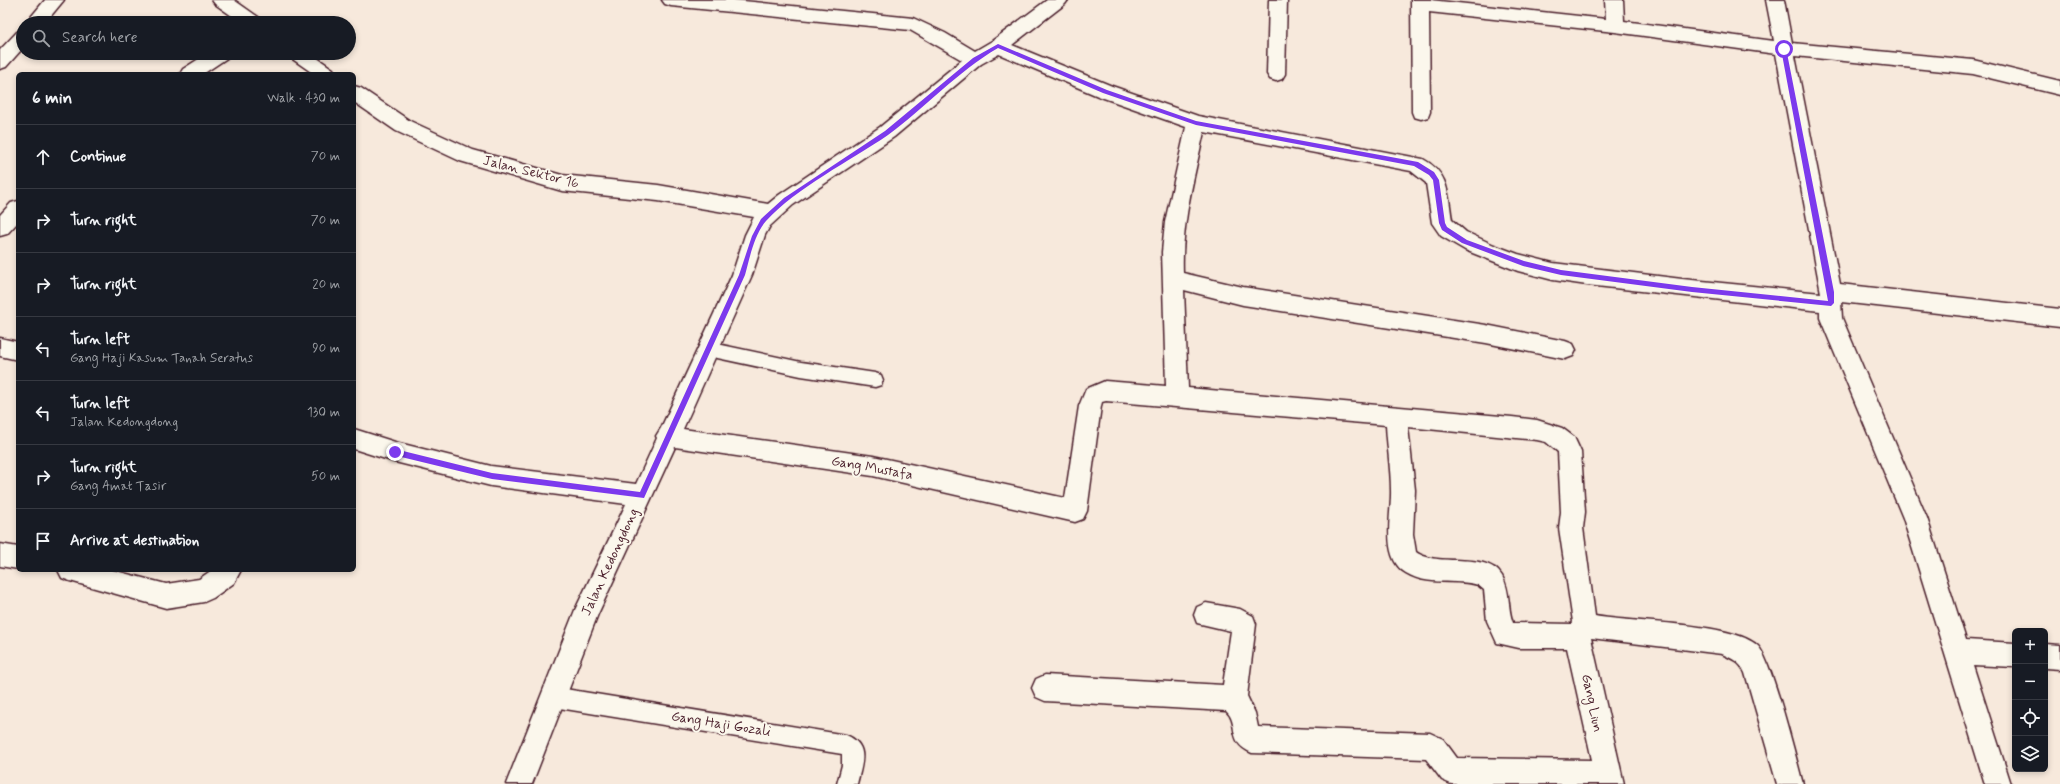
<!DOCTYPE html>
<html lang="en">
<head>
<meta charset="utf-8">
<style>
  :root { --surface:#171b24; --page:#242831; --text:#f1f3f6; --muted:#9ea1a6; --line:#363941 }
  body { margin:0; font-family:Mynerve,sans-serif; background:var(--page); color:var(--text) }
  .controls { position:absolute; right:12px; bottom:12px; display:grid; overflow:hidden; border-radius:6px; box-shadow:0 2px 6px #0003 }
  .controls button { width:36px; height:36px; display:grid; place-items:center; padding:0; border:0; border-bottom:1px solid var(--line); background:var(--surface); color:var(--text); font:20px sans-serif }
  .stop { position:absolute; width:12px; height:12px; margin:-9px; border:3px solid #7c3aed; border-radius:50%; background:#fff }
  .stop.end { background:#7c3aed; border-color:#fff; box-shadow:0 1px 4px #0008 }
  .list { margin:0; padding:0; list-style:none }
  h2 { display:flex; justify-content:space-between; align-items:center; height:52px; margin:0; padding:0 16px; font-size:17px }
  h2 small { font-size:13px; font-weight:400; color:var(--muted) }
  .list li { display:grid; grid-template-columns:26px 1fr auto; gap:12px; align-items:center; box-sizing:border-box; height:64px; padding:0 16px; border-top:1px solid var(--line) }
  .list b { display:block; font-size:15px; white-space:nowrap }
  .list p { margin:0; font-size:13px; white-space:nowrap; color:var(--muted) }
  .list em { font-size:13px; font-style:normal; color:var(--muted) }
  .icon { flex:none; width:22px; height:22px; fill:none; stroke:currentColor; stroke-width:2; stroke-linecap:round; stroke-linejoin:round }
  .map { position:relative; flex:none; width:2060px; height:784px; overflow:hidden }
  .search { position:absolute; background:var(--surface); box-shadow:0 2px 6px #0003; left:16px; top:16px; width:340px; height:44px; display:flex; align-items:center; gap:10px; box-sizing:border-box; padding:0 14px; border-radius:22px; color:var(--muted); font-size:15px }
  .panel { position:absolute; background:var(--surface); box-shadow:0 2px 6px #0003; left:16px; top:72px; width:340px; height:500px; border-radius:6px }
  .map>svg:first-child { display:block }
</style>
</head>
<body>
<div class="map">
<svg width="2060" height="784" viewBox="0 0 2060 784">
  <rect width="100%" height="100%" fill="#f7e9dc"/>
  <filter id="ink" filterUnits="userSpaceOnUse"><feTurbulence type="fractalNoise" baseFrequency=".025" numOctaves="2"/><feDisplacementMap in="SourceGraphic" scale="8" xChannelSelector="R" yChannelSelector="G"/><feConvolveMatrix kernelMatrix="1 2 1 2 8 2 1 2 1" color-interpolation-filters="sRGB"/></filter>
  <g filter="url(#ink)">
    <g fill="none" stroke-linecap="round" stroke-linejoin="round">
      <g stroke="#4a1f2b" stroke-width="3">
        <g id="lane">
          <polygon points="708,342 801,362 875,373 881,375 883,380 881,385 875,387 801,376 708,356 702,354 700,349 702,344"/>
          <path d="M553 687 846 735C870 745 862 764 857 784H837L842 765V754L553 707 546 704 543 697 546 690Z"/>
        </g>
      </g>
      <g stroke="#4a1f2b" stroke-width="3">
        <g id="street">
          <polygon points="45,0 64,0 45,23 26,23"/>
          <polygon points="212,0 234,0 261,19 264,23 242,23 215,4"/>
          <path d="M662 0H733L913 18 945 33 975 51 992 41 1047 0H1068L1065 4 1012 45 1112 86 1198 116 1423 159C1449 173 1448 194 1452 220L1466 232 1494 245 1518 254 1553 263 1682 279 1821 293 1776 54 1615 32 1429 12 1430 112 1428 117 1421 119 1414 117 1412 112 1411 0H1430L1606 19 1605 0H1623L1624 21 1774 41 1766 0H1784L1792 43 1973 60 2060 81V95L1973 74 1795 56 1840 284 2060 309V327L1841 302 1842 318 1927 518 1966 640 2015 643V667L1973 665 2011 784H1985L1903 518 1820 318V311L1587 285 1553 280 1518 271 1465 250 1441 236 1432 223 1426 183 1411 171 1204 132C1194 178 1181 225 1183 273L1243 287 1486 325 1565 341 1573 344 1576 350 1573 356 1565 359 1486 343 1243 305 1184 290 1188 388 1512 417 1537 420 1562 428 1574 437 1581 452 1585 512 1583 528 1595 616C1632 623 1733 622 1758 646 1772 661 1796 758 1803 784H1777L1745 673C1740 662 1733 659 1722 654L1591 638 1624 784H1451L1442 780 1426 759 1252 753C1226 742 1240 724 1226 711L1045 701 1036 697 1032 688 1036 679 1045 675 1223 685 1231 631 1197 623 1194 615 1197 607 1206 603 1240 609 1253 616 1256 624 1247 696 1255 713 1258 727 1430 733 1443 739 1457 758 1592 760 1567 648H1519L1497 643 1487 621 1484 590 1478 585C1455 578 1429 587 1406 573 1380 558 1392 514 1391 490 1391 468 1387 447 1386 425L1106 401 1102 402 1101 406 1087 511 1083 519 1075 522 873 476 675 447 598 614 532 784H506L575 610 626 504 491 486 395 462 354 449V429L395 442 491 466 636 484 657 438 656 436 661 428 732 275 745 235 754 217 658 201 562 191 460 161 396 131 354 102V86L361 88 410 121 473 150 562 175 658 185 768 204 779 195 880 127 962 60 910 30 671 6 665 4ZM999 54 1098 96 1186 127 1165 222 1162 252 1166 386 1105 381 1086 389 1079 406 1065 498 873 456 683 429 752 275 765 235 770 226 793 205 894 137 981 64ZM1408 427 1537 440 1546 442 1558 452 1561 512 1559 528 1573 622 1572 624 1513 623C1507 608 1511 592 1502 576 1487 550 1437 568 1416 552L1413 534 1415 490Z"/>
          <polygon points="1269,0 1287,0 1285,74 1282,79 1276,81 1270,79 1267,74"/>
          <polygon points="23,30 23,48 6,67 0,69 0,50 17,32"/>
          <polygon points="208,53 230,53 227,58 203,74 180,74 183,69"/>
          <polygon points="288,53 310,53 333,69 336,74 314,74 291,58"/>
          <polygon points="18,201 18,222 7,234 0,236 0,215 11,203"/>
          <polygon points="0,338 18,342 18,360 0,356"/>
          <polygon points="0,544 18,547 18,569 0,566"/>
          <polygon points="58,570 112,570 166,584 199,579 212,570 241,570 234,583 213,598 204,602 166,608 70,581 62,578"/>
          <polygon points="2045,644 2060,645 2060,669 2045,668"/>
        </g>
      </g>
      <use href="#lane" fill="#fbf7ec" fill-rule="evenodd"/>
      <use href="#street" fill="#fbf7ec" fill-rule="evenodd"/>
    </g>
  </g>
  <path fill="#7c3aed" d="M998 44 1107 90 1196 121 1418 162 1434 172 1439 180 1445 223 1447 227 1467 240 1524 261 1561 270 1692 287 1828 301 1781 49 1786 48 1834 292V303L1831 306 1692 292 1561 275 1523 266 1462 243 1442 230 1439 223 1433 180 1429 175 1414 166 1196 125 1103 93 998 48C957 72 926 107 888 135 850 161 796 188 766 221 754 235 750 257 745 275L644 498 492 479 393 455 392 452 395 449 492 473 640 492 739 275 752 236 761 219 784 198 885 131 973 58Z"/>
  <g text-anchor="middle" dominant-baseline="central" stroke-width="4" stroke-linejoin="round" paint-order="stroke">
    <g font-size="14" fill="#4a1f2b" stroke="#fbf7ec">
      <text transform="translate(531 172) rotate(14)">Jalan Sektor 16</text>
      <text transform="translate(872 468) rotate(10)">Gang Mustafa</text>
      <text transform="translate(610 562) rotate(-65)">Jalan Kedongdong</text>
      <text transform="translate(1592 703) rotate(78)">Gang Liun</text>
      <text transform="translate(721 724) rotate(9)">Gang Haji Gozali</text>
    </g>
  </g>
</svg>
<div class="controls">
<button>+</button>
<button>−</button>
<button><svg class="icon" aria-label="locate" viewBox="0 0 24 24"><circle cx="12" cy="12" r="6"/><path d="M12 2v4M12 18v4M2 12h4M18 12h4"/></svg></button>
<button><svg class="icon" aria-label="layers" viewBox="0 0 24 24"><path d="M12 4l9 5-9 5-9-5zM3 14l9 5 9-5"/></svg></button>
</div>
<div class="stop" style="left:1784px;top:49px"></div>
<div class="stop end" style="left:395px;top:452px"></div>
<div class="search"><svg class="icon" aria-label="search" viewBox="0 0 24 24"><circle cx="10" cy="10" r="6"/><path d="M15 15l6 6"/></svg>Search here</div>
<section class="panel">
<h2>6 min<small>Walk · 430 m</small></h2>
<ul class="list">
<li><svg class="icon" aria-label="ahead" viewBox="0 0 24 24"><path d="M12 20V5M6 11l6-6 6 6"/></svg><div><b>Continue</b></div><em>70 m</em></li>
<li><svg class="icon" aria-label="right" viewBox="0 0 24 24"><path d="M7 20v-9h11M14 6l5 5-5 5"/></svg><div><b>Turn right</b></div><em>70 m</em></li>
<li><svg class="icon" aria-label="right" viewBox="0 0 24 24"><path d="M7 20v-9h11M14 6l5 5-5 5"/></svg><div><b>Turn right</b></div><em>20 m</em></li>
<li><svg class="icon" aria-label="left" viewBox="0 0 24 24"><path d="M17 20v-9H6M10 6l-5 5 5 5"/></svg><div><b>Turn left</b><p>Gang Haji Kasum Tanah Seratus</p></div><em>90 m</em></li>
<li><svg class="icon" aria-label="left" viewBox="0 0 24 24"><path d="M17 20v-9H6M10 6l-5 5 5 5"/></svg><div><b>Turn left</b><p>Jalan Kedongdong</p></div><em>130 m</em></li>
<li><svg class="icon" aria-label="right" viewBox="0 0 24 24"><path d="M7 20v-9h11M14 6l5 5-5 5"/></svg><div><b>Turn right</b><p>Gang Amat Tasir</p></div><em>50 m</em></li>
<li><svg class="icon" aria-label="arrive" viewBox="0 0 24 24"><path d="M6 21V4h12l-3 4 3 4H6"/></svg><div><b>Arrive at destination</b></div></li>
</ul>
</section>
</div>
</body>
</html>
